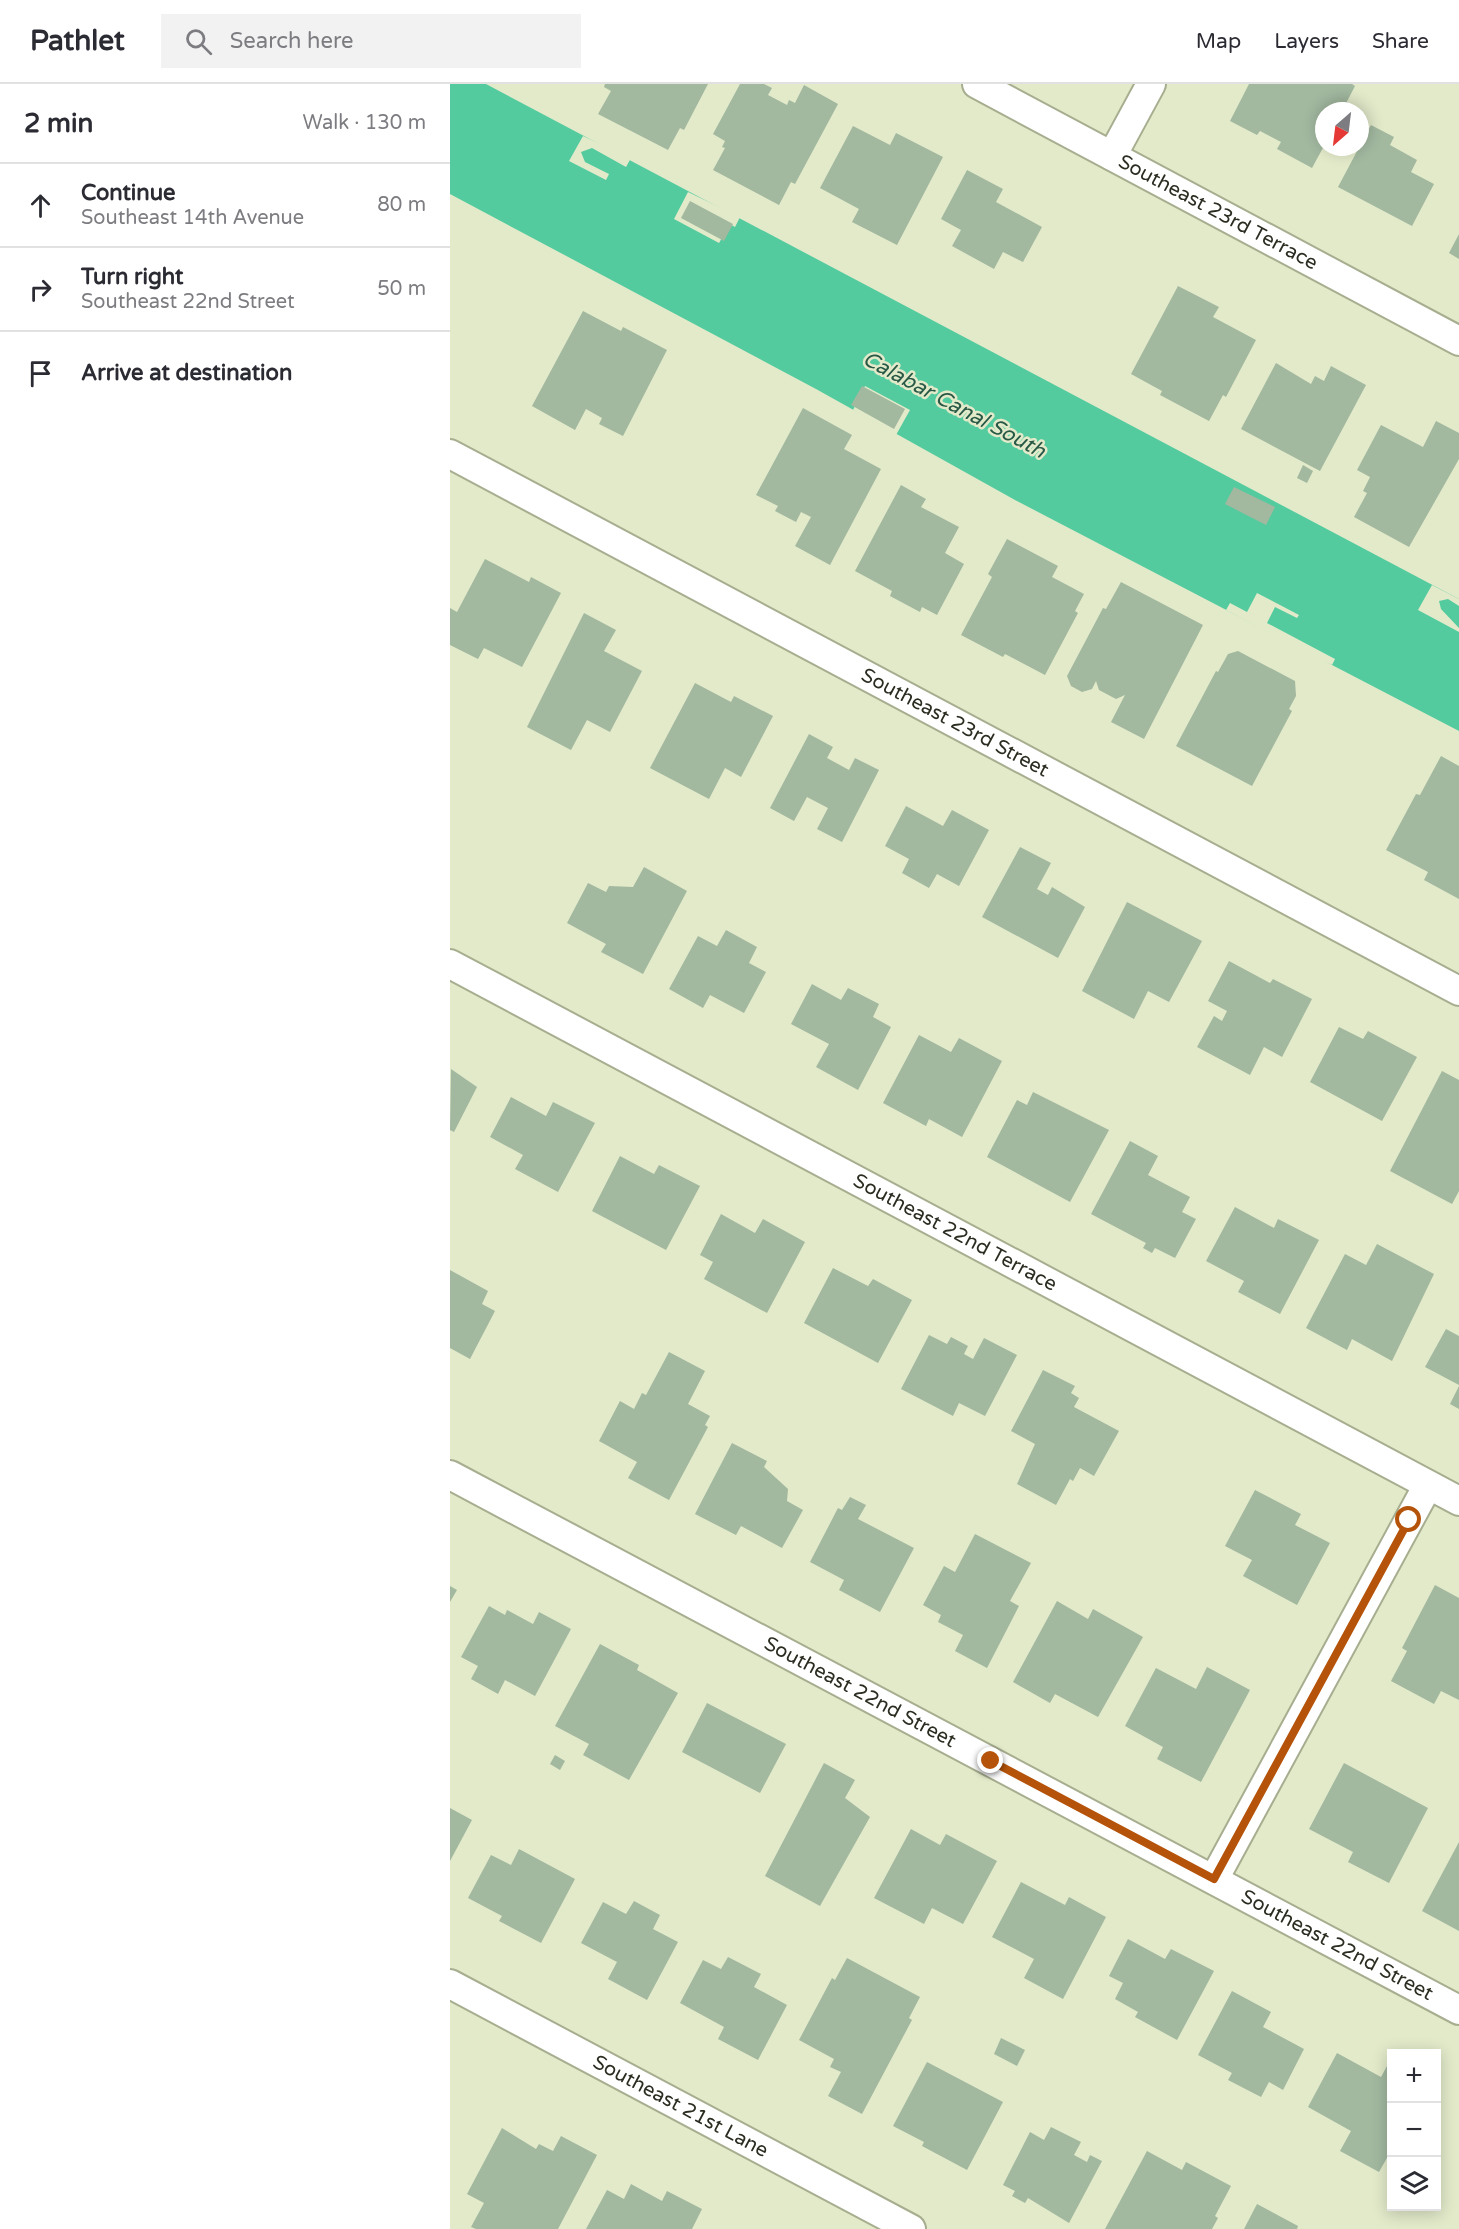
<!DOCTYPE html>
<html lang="en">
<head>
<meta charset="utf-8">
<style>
  :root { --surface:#fff; --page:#f2f2f3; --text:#2b2b33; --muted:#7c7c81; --line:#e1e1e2 }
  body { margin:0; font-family:"Varela Round",sans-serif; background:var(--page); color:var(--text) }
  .controls { position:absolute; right:18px; bottom:18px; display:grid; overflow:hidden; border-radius:0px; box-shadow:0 3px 15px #0003 }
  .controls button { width:54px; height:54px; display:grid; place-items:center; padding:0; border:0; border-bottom:2px solid var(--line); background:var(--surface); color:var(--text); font:30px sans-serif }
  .compass { position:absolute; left:865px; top:18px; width:54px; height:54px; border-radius:50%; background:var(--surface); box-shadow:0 3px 15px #0003; rotate:208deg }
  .stop { position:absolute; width:18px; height:18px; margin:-14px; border:4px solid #b45309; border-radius:50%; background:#fff }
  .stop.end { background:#b45309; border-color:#fff; box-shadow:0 2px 6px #0008 }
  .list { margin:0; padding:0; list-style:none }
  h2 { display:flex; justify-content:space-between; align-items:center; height:78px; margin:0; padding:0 24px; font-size:26px }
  h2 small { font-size:20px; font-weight:400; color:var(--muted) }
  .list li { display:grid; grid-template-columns:39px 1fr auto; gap:18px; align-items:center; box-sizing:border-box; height:84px; padding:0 24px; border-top:2px solid var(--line) }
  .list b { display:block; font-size:22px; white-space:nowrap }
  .list p { margin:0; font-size:20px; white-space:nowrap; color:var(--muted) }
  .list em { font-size:20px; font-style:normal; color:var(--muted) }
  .icon { flex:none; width:33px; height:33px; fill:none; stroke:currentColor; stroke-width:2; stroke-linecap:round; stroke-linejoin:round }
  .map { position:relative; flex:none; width:1009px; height:2145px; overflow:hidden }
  header { display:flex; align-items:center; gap:36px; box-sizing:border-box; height:84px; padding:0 30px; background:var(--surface); border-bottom:2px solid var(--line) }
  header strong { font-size:28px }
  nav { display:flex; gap:33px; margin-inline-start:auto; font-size:21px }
  .search { width:420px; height:54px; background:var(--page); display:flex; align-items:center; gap:15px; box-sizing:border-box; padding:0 21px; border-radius:0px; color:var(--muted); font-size:22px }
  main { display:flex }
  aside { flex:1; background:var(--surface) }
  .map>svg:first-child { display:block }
</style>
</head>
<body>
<header>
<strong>Pathlet</strong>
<div class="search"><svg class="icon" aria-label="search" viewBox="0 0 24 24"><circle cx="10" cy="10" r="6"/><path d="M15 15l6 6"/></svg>Search here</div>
<nav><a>Map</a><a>Layers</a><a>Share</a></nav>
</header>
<main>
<aside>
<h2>2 min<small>Walk · 130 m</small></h2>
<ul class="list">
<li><svg class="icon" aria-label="ahead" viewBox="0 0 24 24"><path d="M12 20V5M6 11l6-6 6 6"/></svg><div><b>Continue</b><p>Southeast 14th Avenue</p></div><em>80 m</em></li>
<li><svg class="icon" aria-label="right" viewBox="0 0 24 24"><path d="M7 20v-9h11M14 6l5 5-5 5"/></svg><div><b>Turn right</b><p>Southeast 22nd Street</p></div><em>50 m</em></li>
<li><svg class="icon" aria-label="arrive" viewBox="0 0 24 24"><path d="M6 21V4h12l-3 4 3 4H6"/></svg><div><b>Arrive at destination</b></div></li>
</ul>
</aside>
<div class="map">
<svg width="1009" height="2145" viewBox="0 0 1009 2145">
  <rect width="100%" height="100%" fill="#e2eaca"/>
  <polygon fill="#53cb9f" points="0,0 36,0 1009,515 1009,647 565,416 366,305 0,110"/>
  <g fill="#e2eaca">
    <polygon points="133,52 181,74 176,83 142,64 131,68 135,78 159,90 156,96 119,77"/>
    <polygon points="238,108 290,133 285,143 249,124 273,152 269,159 224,135"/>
    <polygon points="415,302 460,326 446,351 403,326"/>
    <polygon points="982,501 1009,515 1009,522 998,515 989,517 991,525 1009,544 1009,548 968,526"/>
    <polygon points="807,509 849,531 847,534 825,523 817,539 885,575 882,581 822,554 823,551 776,526 780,519 797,528"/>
  </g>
  <g fill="#a2b89f">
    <polygon points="155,0 258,0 234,46 230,44 218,66 148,30 161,7 154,3"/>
    <polygon points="290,0 314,0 322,4 318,11 337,21 339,16 345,19 354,1 388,20 345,100 341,98 329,121 263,86 275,64 272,63 275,57 263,50"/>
    <polygon points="799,0 902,0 905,2 892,27 874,27 874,62 862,84 827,65 831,58 810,47 807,51 780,37"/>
    <polygon points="921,41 944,53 940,61 967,76 961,88 984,100 962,142 888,103"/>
    <polygon points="403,42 440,61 446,49 493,73 447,161 402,138 409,125 370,104"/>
    <polygon points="517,86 553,105 546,118 592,143 573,178 553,168 544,185 502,162 511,146 491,135"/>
    <polygon points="240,117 283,140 274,157 231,134"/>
    <polygon points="1009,150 1009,175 999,169"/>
    <polygon points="728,202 769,223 763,233 806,256 776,313 773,311 759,337 710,311 712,307 681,290"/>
    <polygon points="133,227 171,247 173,243 217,266 173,352 149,340 152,334 136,325 125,346 82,322"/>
    <polygon points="826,279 861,300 865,292 874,297 881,282 916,301 870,387 791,345"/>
    <polygon points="412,302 455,325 444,345 401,321"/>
    <polygon points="353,324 402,351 394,365 431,385 380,481 345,462 361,433 351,428 346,438 325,427 328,422 306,411"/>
    <polygon points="986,337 1009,349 1009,375 959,463 904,433 917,409 913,407 920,393 907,386 931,341 973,363"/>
    <polygon points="853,381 863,387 857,399 847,394"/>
    <polygon points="451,401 476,415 471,423 509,443 495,469 514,480 487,531 472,523 470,528 440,512 442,507 405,487"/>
    <polygon points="784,403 825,423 816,441 775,420"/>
    <polygon points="557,455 608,482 602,493 634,510 625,527 628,529 595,591 555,570 553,573 511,551 542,493 538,490"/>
    <polygon points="35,475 79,498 81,493 111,509 72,583 34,564 28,575 0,561 0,524 7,528"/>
    <polygon points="671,498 753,541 694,655 661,638 675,611 666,615 649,606 646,597 642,605 632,608 621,602 617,592 653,524 656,525"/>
    <polygon points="134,529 166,546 154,567 192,587 160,648 137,636 121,666 77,643"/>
    <polygon points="788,567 845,597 846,612 839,625 842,627 802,702 726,662 766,587 768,588 778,570"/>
    <polygon points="245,599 281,618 284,612 323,632 291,693 275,684 259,715 200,684"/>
    <polygon points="359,650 383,663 377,674 399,686 405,674 429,686 392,758 367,745 378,724 357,713 344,737 320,724"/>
    <polygon points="991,672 1009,682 1009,815 974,796 978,788 936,766 966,710 970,711"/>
    <polygon points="456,722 493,742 502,726 539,746 509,802 487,790 479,804 452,789 459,775 435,762"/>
    <polygon points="570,763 601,779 587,805 598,811 602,803 635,823 608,874 532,833"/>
    <polygon points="194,783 237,807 193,890 151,868 156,860 117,839 138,799 156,808 159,802 183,803"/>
    <polygon points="677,818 752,857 719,918 698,907 684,935 632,907"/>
    <polygon points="276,846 307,863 299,879 316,888 294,929 260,911 253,924 219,905 248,852 267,862"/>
    <polygon points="779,877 820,899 823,895 862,915 832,973 814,963 800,991 747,963 764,932 772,937 777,927 758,917"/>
    <polygon points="362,900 391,916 398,904 429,920 423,933 441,943 408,1006 366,983 379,960 341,940"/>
    <polygon points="889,943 913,955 918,947 967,973 932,1037 860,998"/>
    <polygon points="469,951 501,968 509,954 552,977 512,1053 479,1035 476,1042 433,1019"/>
    <polygon points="1,985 27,1003 4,1048 0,1046"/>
    <polygon points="992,987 1009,996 1009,1107 1002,1120 940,1087"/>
    <polygon points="583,1008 659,1046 620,1118 537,1073 567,1016 577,1021"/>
    <polygon points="61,1013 96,1032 103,1018 145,1039 108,1108 65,1085 73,1071 40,1053"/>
    <polygon points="680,1057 708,1072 698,1091 740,1113 732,1128 746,1135 725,1174 705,1164 702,1169 693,1164 696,1159 641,1130"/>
    <polygon points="170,1072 204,1090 209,1081 250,1102 216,1166 142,1127"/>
    <polygon points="785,1123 824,1144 828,1135 869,1156 830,1230 788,1208 794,1197 756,1177"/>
    <polygon points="271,1130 305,1149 313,1135 355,1158 317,1229 254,1195 263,1178 250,1171"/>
    <polygon points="927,1160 984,1190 942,1277 902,1255 897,1266 856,1244 895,1170 916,1181"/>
    <polygon points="383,1184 418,1202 423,1195 462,1216 428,1279 354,1239"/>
    <polygon points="0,1186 38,1207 32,1220 45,1227 20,1275 0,1264"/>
    <polygon points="996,1245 1009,1252 1009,1301 975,1283"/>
    <polygon points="479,1251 497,1260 501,1253 518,1262 514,1270 523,1275 534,1254 567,1271 535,1332 509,1319 503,1332 451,1305"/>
    <polygon points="219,1268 255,1287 238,1320 260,1332 255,1341 258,1343 219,1416 178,1394 187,1378 149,1357 170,1317 184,1325 192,1309 196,1311"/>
    <polygon points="593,1286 625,1302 621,1309 629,1314 624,1323 669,1347 644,1392 630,1384 623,1397 620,1395 606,1421 567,1400 585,1360 561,1347"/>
    <polygon points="1009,1302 1009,1325 1000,1320"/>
    <polygon points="282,1359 317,1377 314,1383 338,1405 337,1417 353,1426 332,1464 291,1442 286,1451 245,1430"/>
    <polygon points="805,1406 851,1430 845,1441 880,1459 847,1521 793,1492 802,1476 775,1462"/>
    <polygon points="400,1413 416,1421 408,1435 464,1464 430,1528 389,1506 394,1496 360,1478 388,1424 392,1426"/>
    <polygon points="525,1450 581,1479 560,1517 569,1522 537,1584 505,1567 513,1551 488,1538 491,1531 473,1521 494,1482 505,1488"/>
    <polygon points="985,1501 1009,1514 1009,1616 991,1607 984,1620 941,1597 957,1567 952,1564"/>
    <polygon points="0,1502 7,1506 0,1518"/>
    <polygon points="607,1517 638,1535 643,1525 693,1553 648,1633 605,1610 600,1619 563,1598"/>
    <polygon points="39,1522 55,1531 57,1526 83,1540 89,1528 121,1545 85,1612 55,1596 48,1610 21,1595 28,1582 11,1573"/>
    <polygon points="150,1560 189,1581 187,1586 228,1609 179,1696 133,1671 139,1660 105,1642"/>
    <polygon points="757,1583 800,1606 751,1698 707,1675 713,1663 675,1642 706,1584 746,1605"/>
    <polygon points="257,1619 336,1660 310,1709 232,1668"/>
    <polygon points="105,1671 115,1677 110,1686 100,1680"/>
    <polygon points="374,1679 405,1696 395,1714 420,1733 370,1822 315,1792"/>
    <polygon points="894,1679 978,1724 939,1799 898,1778 903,1768 859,1745"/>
    <polygon points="0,1724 22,1736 0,1777"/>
    <polygon points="461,1745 490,1761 496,1750 547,1777 513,1840 482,1824 474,1840 424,1814"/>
    <polygon points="1009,1758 1009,1847 972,1827"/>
    <polygon points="69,1765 125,1795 91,1859 49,1837 52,1832 18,1814 41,1771 61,1781"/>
    <polygon points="571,1798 615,1821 619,1813 656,1833 613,1915 574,1894 584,1875 542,1853"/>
    <polygon points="184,1817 210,1831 203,1845 228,1858 197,1916 158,1895 167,1878 131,1859 153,1818 176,1830"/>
    <polygon points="678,1855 715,1875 721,1865 764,1887 727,1956 685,1933 688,1928 665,1915 673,1899 659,1892"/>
    <polygon points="278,1873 311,1890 304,1903 337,1921 308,1976 268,1955 274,1943 230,1919 253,1876 271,1885"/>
    <polygon points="397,1874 470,1913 459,1934 462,1936 412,2030 378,2012 391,1988 380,1983 384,1975 349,1956 382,1894 385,1896"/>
    <polygon points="782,1907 821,1928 813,1943 854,1965 833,2006 819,1998 811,2013 778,1996 782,1989 748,1971"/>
    <polygon points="551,1954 575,1966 567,1982 544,1970"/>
    <polygon points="887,1969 931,1993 937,1982 942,1984 942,2065 929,2088 890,2067 901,2047 858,2023"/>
    <polygon points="477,1978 553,2018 517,2086 472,2062 474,2058 443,2042"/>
    <polygon points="601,2043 631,2058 624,2071 637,2078 640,2071 652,2077 619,2139 578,2114 575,2119 562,2112 565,2107 553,2101 580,2048 594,2056"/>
    <polygon points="52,2044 86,2065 89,2060 103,2067 111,2052 147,2071 108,2145 26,2145 21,2143 34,2119 17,2110"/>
    <polygon points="697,2067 732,2086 736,2078 781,2102 765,2132 768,2134 762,2145 655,2145"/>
    <polygon points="181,2100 212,2117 217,2107 252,2125 242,2145 136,2145 157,2106 174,2115"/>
    <polygon points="807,2120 848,2142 847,2145 794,2145"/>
  </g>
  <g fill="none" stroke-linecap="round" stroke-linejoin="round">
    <g stroke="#a6ae8f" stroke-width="32">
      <g id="minor">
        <path id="s1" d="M527 0 1009 257"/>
        <polyline points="662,72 701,0"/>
        <path id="s2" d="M0 370 1009 907"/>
        <path id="s3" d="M0 880 1009 1417"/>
        <path id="s4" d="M0 1391 1009 1926"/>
        <polyline points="764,1795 978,1401"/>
        <path id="s5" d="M0 1900 461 2145"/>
      </g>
    </g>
    <use href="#minor" stroke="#fff" stroke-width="28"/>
  </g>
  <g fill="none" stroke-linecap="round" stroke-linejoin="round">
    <polyline stroke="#b45309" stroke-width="8" points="541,1677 764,1795 959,1436"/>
  </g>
  <g text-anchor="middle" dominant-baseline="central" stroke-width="5" stroke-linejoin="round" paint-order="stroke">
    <g font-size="20" fill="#2b2d21" stroke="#e2eaca">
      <text stroke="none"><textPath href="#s1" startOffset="273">Southeast 23rd Terrace</textPath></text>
      <text stroke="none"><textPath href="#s2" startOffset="572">Southeast 23rd Street</textPath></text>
      <text stroke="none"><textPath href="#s3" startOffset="572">Southeast 22nd Terrace</textPath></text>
      <text stroke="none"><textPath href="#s4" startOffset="464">Southeast 22nd Street</textPath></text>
      <text stroke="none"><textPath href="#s4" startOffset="1004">Southeast 22nd Street</textPath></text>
      <text stroke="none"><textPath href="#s5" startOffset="261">Southeast 21st Lane</textPath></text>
    </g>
    <g font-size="21" font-style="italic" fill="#285946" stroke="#e2eaca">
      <text transform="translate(504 321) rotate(28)">Calabar Canal South</text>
    </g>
  </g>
</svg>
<div class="controls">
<button>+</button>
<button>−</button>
<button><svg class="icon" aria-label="layers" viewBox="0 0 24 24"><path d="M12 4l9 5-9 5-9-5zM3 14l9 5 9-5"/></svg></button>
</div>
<svg class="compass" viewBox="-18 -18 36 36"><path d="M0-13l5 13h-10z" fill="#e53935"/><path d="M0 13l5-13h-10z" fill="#7c7c81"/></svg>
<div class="stop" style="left:959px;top:1436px"></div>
<div class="stop end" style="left:541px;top:1677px"></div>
</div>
</main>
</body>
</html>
